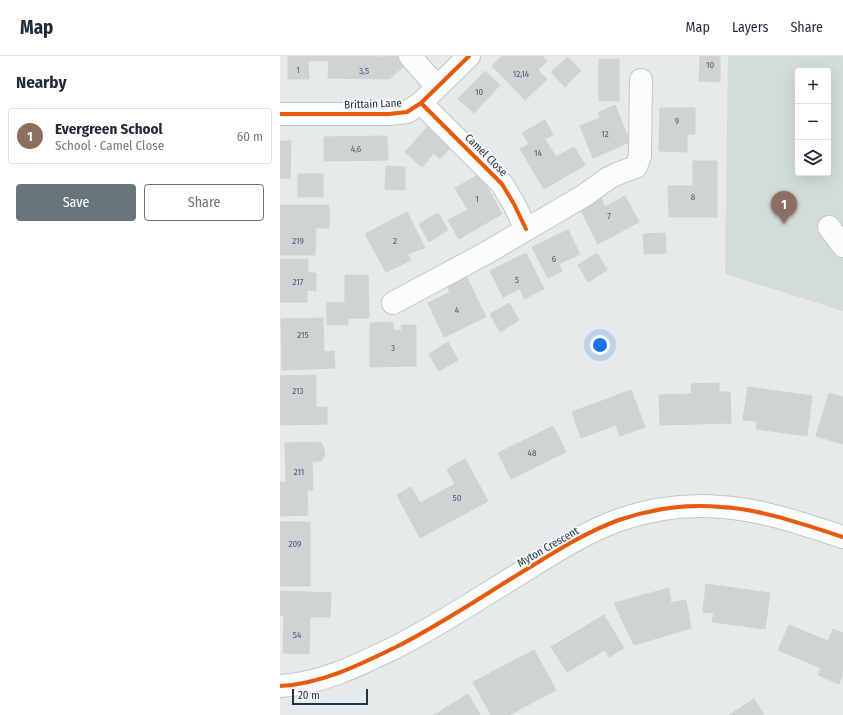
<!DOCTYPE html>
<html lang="en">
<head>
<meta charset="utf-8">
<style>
  :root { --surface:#fff; --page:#f6f6f7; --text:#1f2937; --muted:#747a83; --line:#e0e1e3; --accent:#687579 }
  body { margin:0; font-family:"Fira Sans Condensed",sans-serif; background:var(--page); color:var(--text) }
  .controls { position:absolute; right:12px; top:12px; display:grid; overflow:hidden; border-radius:4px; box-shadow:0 4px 16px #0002 }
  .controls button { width:36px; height:36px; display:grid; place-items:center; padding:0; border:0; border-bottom:1px solid var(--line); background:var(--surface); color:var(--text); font:20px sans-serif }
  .scale { position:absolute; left:12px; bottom:10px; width:76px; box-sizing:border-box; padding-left:4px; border:2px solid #24363c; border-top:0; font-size:11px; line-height:14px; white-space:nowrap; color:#24363c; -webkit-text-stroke:3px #f3f8f8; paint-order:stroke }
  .you { position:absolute; left:320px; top:289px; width:14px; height:14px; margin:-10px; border:3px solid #fff; border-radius:50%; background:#1a73e8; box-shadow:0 0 0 6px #1a73e833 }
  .badge { display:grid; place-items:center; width:26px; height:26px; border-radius:50%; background:var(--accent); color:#fff; font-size:13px; font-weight:700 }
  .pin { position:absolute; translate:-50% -33px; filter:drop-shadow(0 1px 2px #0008) }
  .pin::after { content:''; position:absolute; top:21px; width:14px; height:12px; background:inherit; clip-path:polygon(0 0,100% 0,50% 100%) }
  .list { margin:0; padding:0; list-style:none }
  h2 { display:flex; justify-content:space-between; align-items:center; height:52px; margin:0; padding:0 16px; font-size:17px }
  h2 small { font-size:13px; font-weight:400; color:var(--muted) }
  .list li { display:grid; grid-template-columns:26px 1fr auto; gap:12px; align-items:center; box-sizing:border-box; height:56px; margin:0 8px 8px; padding:0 8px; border:1px solid var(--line); border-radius:4px }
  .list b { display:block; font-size:15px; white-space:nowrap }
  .list p { margin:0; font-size:13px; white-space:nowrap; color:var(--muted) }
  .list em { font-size:13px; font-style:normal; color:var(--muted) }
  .actions { display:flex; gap:8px; padding:12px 16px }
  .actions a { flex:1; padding:9px 0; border:1px solid var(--accent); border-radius:4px; text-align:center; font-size:14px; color:var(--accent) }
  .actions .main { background:var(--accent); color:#fff }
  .icon { flex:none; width:22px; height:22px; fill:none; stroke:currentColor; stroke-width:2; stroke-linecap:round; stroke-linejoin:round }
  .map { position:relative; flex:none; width:563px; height:659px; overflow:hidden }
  header { display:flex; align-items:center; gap:24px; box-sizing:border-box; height:56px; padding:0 20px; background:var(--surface); border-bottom:1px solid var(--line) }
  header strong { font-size:19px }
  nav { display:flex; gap:22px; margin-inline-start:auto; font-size:14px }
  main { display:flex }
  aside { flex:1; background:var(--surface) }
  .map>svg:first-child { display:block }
</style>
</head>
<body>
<header>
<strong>Map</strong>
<nav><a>Map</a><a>Layers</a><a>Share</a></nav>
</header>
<main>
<aside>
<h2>Nearby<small></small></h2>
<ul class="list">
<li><span class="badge" style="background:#8d6e63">1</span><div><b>Evergreen School</b><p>School · Camel Close</p></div><em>60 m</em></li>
</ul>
<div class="actions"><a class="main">Save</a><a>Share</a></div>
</aside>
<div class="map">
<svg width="563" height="659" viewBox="0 0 563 659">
  <rect width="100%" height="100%" fill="#e5eaea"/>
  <path fill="#d3dbdb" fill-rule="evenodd" d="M448 0H563V255L445 218ZM518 15H548V117H518Z"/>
  <g fill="#cfd3d3" stroke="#ced3d3">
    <polygon points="8,0 49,0 49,5 28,5 29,23 8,23"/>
    <polygon points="49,0 103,1 105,0 120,0 127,7 110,23 48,22"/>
    <polygon points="222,0 262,0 267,5 258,14 267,23 245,44 212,10"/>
    <polygon points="420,0 440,0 440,26 419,25"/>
    <polygon points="288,1 301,15 285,31 271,16"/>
    <rect x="319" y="3" width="20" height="42"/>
    <polygon points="205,15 220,29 194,57 178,43"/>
    <polygon points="335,49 350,86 313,102 300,70 320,62 318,57"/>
    <polygon points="380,52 415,52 415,78 407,78 407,96 379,95"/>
    <polygon points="265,64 273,79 265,83 276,101 294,91 305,109 264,133 240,93 249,88 242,77"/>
    <polygon points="150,68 173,89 160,103 154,97 142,111 125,96"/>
    <polygon points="107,80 108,104 44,105 44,81"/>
    <polygon points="0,85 11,85 10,123 0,122"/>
    <polygon points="413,105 437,105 437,161 389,161 388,130 413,130"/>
    <polygon points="106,110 125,111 125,134 105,133"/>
    <rect x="18" y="118" width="25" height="23"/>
    <polygon points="200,118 222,158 179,183 168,164 188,154 175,132"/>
    <polygon points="345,140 359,166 318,188 300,153 321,142 325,151"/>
    <polygon points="0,149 49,149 49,172 36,172 35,199 0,199"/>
    <polygon points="127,156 145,192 127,198 131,204 106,216 85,178"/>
    <polygon points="158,157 168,174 149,186 139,168"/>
    <polygon points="288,174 300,198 279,208 282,215 268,222 252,191"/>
    <polygon points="385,177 386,197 364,198 363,178"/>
    <polygon points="246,197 264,233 244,243 240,233 223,241 210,215"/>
    <polygon points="317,197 327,214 308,226 298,209"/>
    <polygon points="0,203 28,203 28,217 36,217 36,235 27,234 27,246 0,246"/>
    <polygon points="65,219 88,219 89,262 68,262 68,269 47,269 47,247 65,246"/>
    <polygon points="186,220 206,261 164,281 148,247 170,236 167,229"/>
    <polygon points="229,247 239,264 220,276 210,258"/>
    <polygon points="43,262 44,296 54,295 55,312 2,314 1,263"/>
    <polygon points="113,266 113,274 122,275 121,269 136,269 136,310 90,311 90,267"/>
    <polygon points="168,286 178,304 159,315 149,298"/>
    <polygon points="36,319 36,351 47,351 47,368 0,369 0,320"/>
    <polygon points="439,327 439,336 450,336 451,367 380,369 379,339 412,338 411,328"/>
    <polygon points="468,331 532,340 527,380 476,373 477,365 463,364"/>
    <polygon points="351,334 365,371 340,380 336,369 301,382 292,356"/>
    <polygon points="549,337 563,341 563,388 536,380"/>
    <polygon points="273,370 286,396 231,423 218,397"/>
    <polygon points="41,386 44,393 45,399 41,405 32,405 33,434 27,434 28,459 0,460 0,426 6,426 5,387"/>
    <polygon points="185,403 208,445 140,482 117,439 131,431 140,447 175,428 167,413"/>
    <rect x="0" y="466" width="30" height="64"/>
    <polygon points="426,528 490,537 485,573 432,566 434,557 423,556"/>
    <polygon points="389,532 391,547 406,544 411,572 354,589 334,547"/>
    <polygon points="0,535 51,537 50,561 30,561 29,598 3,597 4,559 0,559"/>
    <polygon points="324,559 344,592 329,601 325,594 287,616 271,591"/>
    <polygon points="509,569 548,585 553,573 563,577 563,618 559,628 538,619 541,612 498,594"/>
    <polygon points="254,594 276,634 229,659 211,659 193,626"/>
    <polygon points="188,638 200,659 154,659"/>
    <polygon points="474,643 484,659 449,659"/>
  </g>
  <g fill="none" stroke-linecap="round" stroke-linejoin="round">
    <g stroke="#c2c6c7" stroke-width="24">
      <g id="minor">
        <polyline points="130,0 157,31"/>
        <polyline points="141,47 222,128 234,148 246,173"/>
        <polyline points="0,58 109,58 127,56 141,47 189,0"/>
        <polyline points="549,171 563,190"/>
        <polyline points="113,247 208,196 305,139 327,123 339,117 356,111 360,100 361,24"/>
        <path d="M0 630C42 628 81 608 118 590 163 567 204 539 247 513 276 495 306 476 339 464 371 453 407 448 441 451 481 453 526 469 563 481"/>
      </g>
    </g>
    <use href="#minor" stroke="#fbfcfc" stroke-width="22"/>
    <g stroke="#f3f8f8" stroke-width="6">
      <g id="cycleway">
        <polyline points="141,47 222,128 234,148 246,173"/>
        <polyline points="0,58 109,58 127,56 141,47 189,0"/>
        <path d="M0 630C42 628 81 608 118 590 163 567 204 539 247 513 276 495 306 476 339 464 371 453 407 448 441 451 481 453 526 469 563 481"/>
      </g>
    </g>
    <use href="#cycleway" stroke="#e8590c" stroke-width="4"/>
  </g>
  <g text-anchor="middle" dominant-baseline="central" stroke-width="4" stroke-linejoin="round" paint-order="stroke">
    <g font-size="9" fill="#4f5d62">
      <text x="430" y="9">10</text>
      <text x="18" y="14">1</text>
      <text x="84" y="15">3,5</text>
      <text x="241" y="18">12,14</text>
      <text x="199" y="36">10</text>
      <text x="397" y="65">9</text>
      <text x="325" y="78">12</text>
      <text x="76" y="93">4,6</text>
      <text x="258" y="97">14</text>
      <text x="413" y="141">8</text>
      <text x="197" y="143">1</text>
      <text x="329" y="160">7</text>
      <text x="18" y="185">219</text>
      <text x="115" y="185">2</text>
      <text x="274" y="203">6</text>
      <text x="237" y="224">5</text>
      <text x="18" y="226">217</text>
      <text x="177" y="254">4</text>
      <text x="23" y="279">215</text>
      <text x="113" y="292">3</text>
      <text x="18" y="335">213</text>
      <text x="252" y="397">48</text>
      <text x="19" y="416">211</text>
      <text x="177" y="442">50</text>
      <text x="15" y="488">209</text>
      <text x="17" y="579">54</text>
    </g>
    <g font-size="11" fill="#24363c" stroke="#f3f8f8">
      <text transform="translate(93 48) rotate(-2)">Brittain Lane</text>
      <text transform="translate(206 99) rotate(45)">Camel Close</text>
      <text transform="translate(268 491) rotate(-30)">Myton Crescent</text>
    </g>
  </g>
</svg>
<div class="controls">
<button>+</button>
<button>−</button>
<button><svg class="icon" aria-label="layers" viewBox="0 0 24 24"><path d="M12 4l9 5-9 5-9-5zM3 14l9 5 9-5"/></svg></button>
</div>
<div class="scale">20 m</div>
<div class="you"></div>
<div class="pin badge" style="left:504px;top:168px;background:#8d6e63">1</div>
</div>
</main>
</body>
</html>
